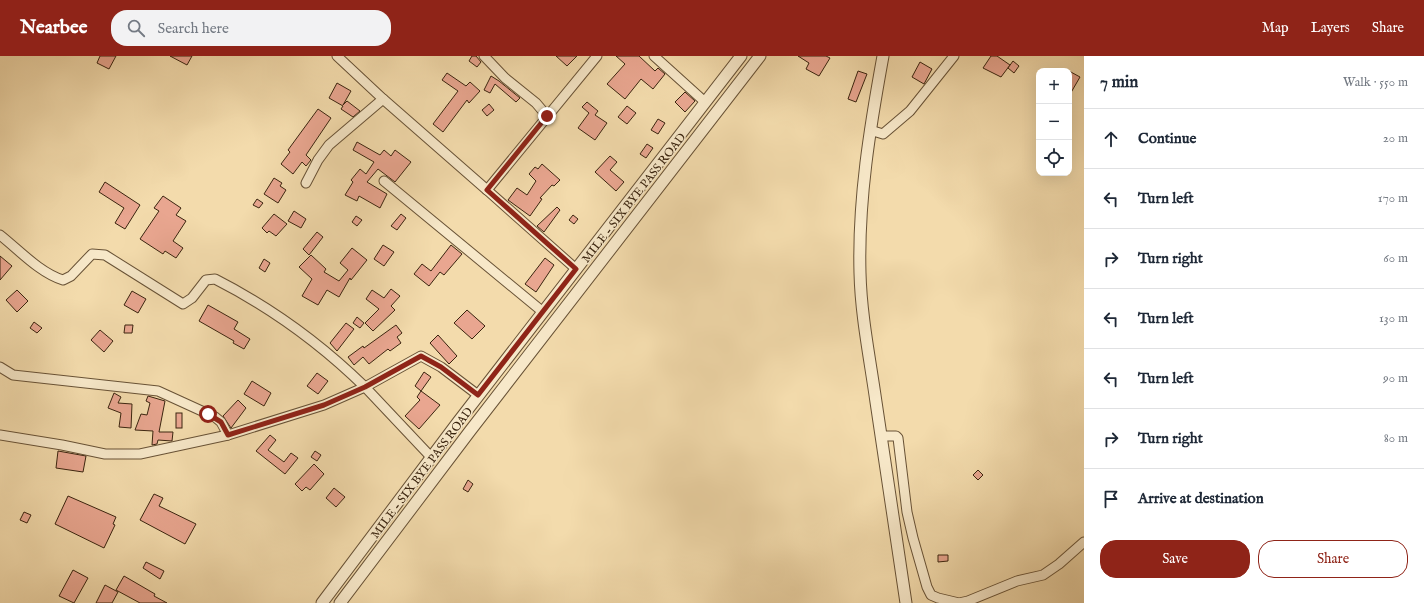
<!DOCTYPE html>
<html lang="en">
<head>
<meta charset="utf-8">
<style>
  :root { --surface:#fff; --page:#f2f2f3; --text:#1f2937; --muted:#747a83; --line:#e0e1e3; --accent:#8f2418 }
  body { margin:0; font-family:"IM FELL English",serif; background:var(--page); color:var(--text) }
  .controls { position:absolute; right:12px; top:12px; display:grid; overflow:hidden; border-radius:8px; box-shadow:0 4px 16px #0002 }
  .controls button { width:36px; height:36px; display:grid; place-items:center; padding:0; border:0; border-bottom:1px solid var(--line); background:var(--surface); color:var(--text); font:20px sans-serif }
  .stop { position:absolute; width:12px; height:12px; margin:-9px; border:3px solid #8f2418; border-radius:50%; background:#fff }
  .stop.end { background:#8f2418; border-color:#fff; box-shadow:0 1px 4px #0008 }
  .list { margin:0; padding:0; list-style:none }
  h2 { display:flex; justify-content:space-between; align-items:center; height:52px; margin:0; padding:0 16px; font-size:17px }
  h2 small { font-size:13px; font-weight:400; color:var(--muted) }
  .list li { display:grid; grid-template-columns:26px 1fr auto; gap:12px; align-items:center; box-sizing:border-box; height:60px; padding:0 16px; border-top:1px solid var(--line) }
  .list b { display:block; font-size:15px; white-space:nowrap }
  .list em { font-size:13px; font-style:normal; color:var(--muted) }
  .actions { display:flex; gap:8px; padding:12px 16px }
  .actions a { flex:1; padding:9px 0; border:1px solid var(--accent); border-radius:16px; text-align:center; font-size:14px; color:var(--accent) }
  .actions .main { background:var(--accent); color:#fff }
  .icon { flex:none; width:22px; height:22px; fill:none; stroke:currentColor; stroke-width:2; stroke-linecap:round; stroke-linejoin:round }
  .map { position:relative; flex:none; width:1084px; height:547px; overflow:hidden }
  header { display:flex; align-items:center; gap:24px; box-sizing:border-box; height:56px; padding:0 20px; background:var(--accent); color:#fff }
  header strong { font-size:19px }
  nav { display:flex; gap:22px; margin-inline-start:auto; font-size:14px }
  .search { width:280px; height:36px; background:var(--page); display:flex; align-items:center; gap:10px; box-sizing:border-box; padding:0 14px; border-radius:16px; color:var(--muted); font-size:15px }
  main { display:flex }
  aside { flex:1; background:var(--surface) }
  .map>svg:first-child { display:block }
</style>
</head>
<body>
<header>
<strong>Nearbee</strong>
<div class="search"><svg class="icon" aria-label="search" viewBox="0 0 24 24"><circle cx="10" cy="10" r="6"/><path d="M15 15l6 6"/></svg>Search here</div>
<nav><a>Map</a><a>Layers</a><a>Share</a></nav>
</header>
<main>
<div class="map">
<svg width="1084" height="547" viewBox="0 0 1084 547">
  <rect width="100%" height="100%" fill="#f3dbac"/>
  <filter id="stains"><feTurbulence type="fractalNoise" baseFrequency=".005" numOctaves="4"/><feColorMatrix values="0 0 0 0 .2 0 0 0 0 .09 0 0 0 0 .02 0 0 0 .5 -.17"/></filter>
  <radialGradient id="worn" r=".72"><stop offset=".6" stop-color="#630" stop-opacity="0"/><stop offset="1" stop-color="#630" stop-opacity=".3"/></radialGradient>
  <g fill="#e9a690" stroke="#3a240f">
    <polygon points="100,0 116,0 109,13 97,7"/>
    <polygon points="170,0 192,0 187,9"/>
    <polygon points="472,0 476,0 481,6 477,11 469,5"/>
    <polygon points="556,0 577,0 567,10"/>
    <polygon points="616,0 639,0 655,15 658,12 665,18 653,33 641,23 625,43 607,28 625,8"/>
    <polygon points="798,0 826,0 830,2 819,20 806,13 809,7"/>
    <polygon points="991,0 997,0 1010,9 1001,21 983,12"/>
    <polygon points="1013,5 1019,10 1014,17 1008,12"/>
    <polygon points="920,6 932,13 924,28 912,21"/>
    <polygon points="858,15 867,18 856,46 848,43"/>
    <polygon points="1069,15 1080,21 1069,40"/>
    <polygon points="447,17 466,30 470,26 480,35 469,47 467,44 443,76 433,68 458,35 442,24"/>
    <polygon points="491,20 499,25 520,42 516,46 495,28 490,37 484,34"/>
    <polygon points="337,27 351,35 343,49 347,45 360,55 353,61 341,53 343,50 329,42"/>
    <polygon points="685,36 695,45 685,56 675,46"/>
    <polygon points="587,46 598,55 595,59 607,67 595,84 578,72 589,57 582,51"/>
    <polygon points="489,48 494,54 487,60 482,54"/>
    <polygon points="627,50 636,57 627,68 618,61"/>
    <polygon points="318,53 331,62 306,99 311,104 306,110 302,106 293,118 281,108 290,96 288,94"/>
    <polygon points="658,63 665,67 658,78 651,74"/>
    <polygon points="357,86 380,99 384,94 391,100 395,94 411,106 395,126 378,113 367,126 387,138 380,152 359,140 357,145 345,139 353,126 351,124 360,113 366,118 374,106 353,94"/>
    <polygon points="647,88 653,92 646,102 640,98"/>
    <polygon points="610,100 617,106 610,114 624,126 616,135 595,116"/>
    <polygon points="542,108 560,124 554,130 552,129 540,142 542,143 530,160 508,144 517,132 527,139 536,125 529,118 535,111 538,113"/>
    <polygon points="274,122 282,127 280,130 286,134 278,147 264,138"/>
    <polygon points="105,126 140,149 125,173 115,167 124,152 99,136"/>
    <polygon points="163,140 181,152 176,159 186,165 173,185 183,192 176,202 165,195 163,198 140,183 159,155 154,152"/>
    <polygon points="257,143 263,147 259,152 253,149"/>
    <polygon points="557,151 560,154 544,176 537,170"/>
    <polygon points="294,155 306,163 301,172 288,165"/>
    <polygon points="274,158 287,168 276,180 269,175 267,177 262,172"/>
    <polygon points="401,158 406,162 397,174 391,170"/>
    <polygon points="573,159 578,163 574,168 569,164"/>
    <polygon points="356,160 362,164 357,170 352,166"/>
    <polygon points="317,176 323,181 309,199 303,193"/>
    <polygon points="383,189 394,196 384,210 374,203"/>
    <polygon points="451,189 462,198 444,219 440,216 429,230 414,218 422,208 431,215"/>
    <polygon points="352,192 367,204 351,224 350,222 339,241 327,234 318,249 302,240 312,223 299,211 311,199 326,213 324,216 339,225 348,214 340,207"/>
    <polygon points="0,200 12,210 0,224"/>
    <polygon points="545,202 554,209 536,236 525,228"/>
    <polygon points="264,203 270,207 265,216 259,212"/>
    <polygon points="391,233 400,240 391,250 395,254 373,275 365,267 379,253 366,243 372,234 384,242"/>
    <polygon points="17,234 28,245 17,256 6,244"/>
    <polygon points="132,235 146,243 138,257 124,249"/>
    <polygon points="208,249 238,266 234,273 250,283 244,293 233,287 234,285 199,265"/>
    <polygon points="467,254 485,270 472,283 454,267"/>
    <polygon points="357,261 364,267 360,272 353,267"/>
    <polygon points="34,266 42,272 37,277 30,272"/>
    <polygon points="346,267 354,273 337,295 330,287"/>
    <polygon points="125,269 133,269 132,277 124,277"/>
    <polygon points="396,269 402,277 397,281 401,287 390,295 388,293 369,308 363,301 354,309 348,301 363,290 364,292"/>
    <polygon points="100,274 113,285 104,296 91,284"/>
    <polygon points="438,279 457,300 449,308 430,287"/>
    <polygon points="424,316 431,321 421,335 415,330"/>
    <polygon points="317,317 328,325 318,338 307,330"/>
    <polygon points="252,325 271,337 264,350 244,338"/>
    <polygon points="421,335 440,349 419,373 405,360 420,344 417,341"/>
    <polygon points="114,337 121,341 118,347 132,348 131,372 119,371 121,357 108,352"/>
    <polygon points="148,340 165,345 159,376 173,376 172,385 158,384 157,388 152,389 153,375 135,374 141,358 147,359 150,347 146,345"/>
    <polygon points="238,344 246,352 231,372 223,360"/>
    <rect x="176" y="357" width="6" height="15"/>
    <polygon points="270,379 276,384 268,394 284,406 291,397 298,402 285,418 256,395"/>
    <polygon points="58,395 86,400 83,416 56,412"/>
    <polygon points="315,395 321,399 317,405 311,401"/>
    <polygon points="314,408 324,418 310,434 306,431 302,435 295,428"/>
    <polygon points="978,414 983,419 978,424 973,419"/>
    <polygon points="468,424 473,428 468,436 463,433"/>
    <polygon points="334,432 345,441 336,451 326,442"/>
    <polygon points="154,438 163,442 159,450 196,468 185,488 140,464"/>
    <polygon points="68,440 116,461 113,468 115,469 104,492 55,468"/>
    <polygon points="24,456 31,459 27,467 20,464"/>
    <polygon points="938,499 948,499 948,505 938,506"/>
    <polygon points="146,506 164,515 160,523 143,512"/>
    <polygon points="73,514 88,522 74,547 59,540"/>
    <polygon points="124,520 155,538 154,540 167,547 140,547 116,534"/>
    <polygon points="105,529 118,536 112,547 96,547"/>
  </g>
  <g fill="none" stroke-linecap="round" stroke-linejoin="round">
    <g stroke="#685236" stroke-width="11">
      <g id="minor">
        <polyline points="337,0 383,43 487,134"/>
        <polyline points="484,0 505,22 536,47 547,60"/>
        <polyline points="654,0 705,46"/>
        <polyline points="870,74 883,78 910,55 954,0"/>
        <polyline points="384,125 543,256"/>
        <polyline points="306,127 318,104 329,89 383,43"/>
        <path d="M0 179C19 194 40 217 63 224L71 220 92 198 105 199 183 248 192 242 206 224 215 223C270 251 321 288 365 331L324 349 228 379 140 398H105L62 389 0 379"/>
        <polyline points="576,213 487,134 597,0"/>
        <polyline points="0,311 13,319 158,335 215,361 221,366 228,379"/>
        <polyline points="881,380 896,380 898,382 907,456 913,482 927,531 931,539 938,542 959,547 968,545 1017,525 1043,519 1059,508 1084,486"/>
        <polyline points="431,401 365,331 421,300 441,311 478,339"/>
      </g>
    </g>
    <g stroke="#685236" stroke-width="13">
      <g id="tertiary">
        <path d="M883 0C870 71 858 144 860 217 861 260 870 303 876 346 886 413 896 480 906 547"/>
        <polyline points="322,547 458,366 741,0"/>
        <polyline points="340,547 470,375 760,0"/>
      </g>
    </g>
    <use href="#minor" stroke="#f7e8c9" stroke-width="9"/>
    <use href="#tertiary" stroke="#f7e8c9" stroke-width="11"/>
  </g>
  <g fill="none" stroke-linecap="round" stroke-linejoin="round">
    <polyline stroke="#8f2418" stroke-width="5" points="208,358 221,366 228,379 324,349 365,331 421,300 441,311 478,339 576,213 487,134 547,60"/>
  </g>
  <g text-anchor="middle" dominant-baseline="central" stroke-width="3" stroke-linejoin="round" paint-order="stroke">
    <g font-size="12" fill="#3a240f" stroke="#f7e8c9">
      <text transform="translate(634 142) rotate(-52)">MILE - SIX BYE PASS ROAD</text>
      <text transform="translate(422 417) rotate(-53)">MILE - SIX BYE PASS ROAD</text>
    </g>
  </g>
  <rect width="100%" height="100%" filter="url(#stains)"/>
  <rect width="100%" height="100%" fill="url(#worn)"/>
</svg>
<div class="controls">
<button>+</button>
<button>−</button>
<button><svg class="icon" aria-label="locate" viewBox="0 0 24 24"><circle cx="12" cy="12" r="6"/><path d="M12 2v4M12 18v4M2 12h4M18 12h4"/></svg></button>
</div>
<div class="stop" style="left:208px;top:358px"></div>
<div class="stop end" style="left:547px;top:60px"></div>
</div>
<aside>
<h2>7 min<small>Walk · 550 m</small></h2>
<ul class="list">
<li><svg class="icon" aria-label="ahead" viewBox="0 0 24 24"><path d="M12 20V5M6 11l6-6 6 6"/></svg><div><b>Continue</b></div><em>20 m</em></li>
<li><svg class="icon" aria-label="left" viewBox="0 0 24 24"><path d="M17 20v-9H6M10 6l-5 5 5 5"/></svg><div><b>Turn left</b></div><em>170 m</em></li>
<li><svg class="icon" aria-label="right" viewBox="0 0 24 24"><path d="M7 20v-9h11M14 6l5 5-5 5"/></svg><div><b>Turn right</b></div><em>60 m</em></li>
<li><svg class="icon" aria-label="left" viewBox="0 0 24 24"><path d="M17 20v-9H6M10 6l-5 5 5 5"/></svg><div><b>Turn left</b></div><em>130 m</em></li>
<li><svg class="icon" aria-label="left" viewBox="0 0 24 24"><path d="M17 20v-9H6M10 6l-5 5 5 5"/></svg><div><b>Turn left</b></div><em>90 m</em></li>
<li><svg class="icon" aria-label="right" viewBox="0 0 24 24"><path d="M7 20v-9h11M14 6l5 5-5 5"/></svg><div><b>Turn right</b></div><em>80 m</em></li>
<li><svg class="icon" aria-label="arrive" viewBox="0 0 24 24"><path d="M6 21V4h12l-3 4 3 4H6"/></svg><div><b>Arrive at destination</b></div></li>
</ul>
<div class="actions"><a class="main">Save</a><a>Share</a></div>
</aside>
</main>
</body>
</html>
